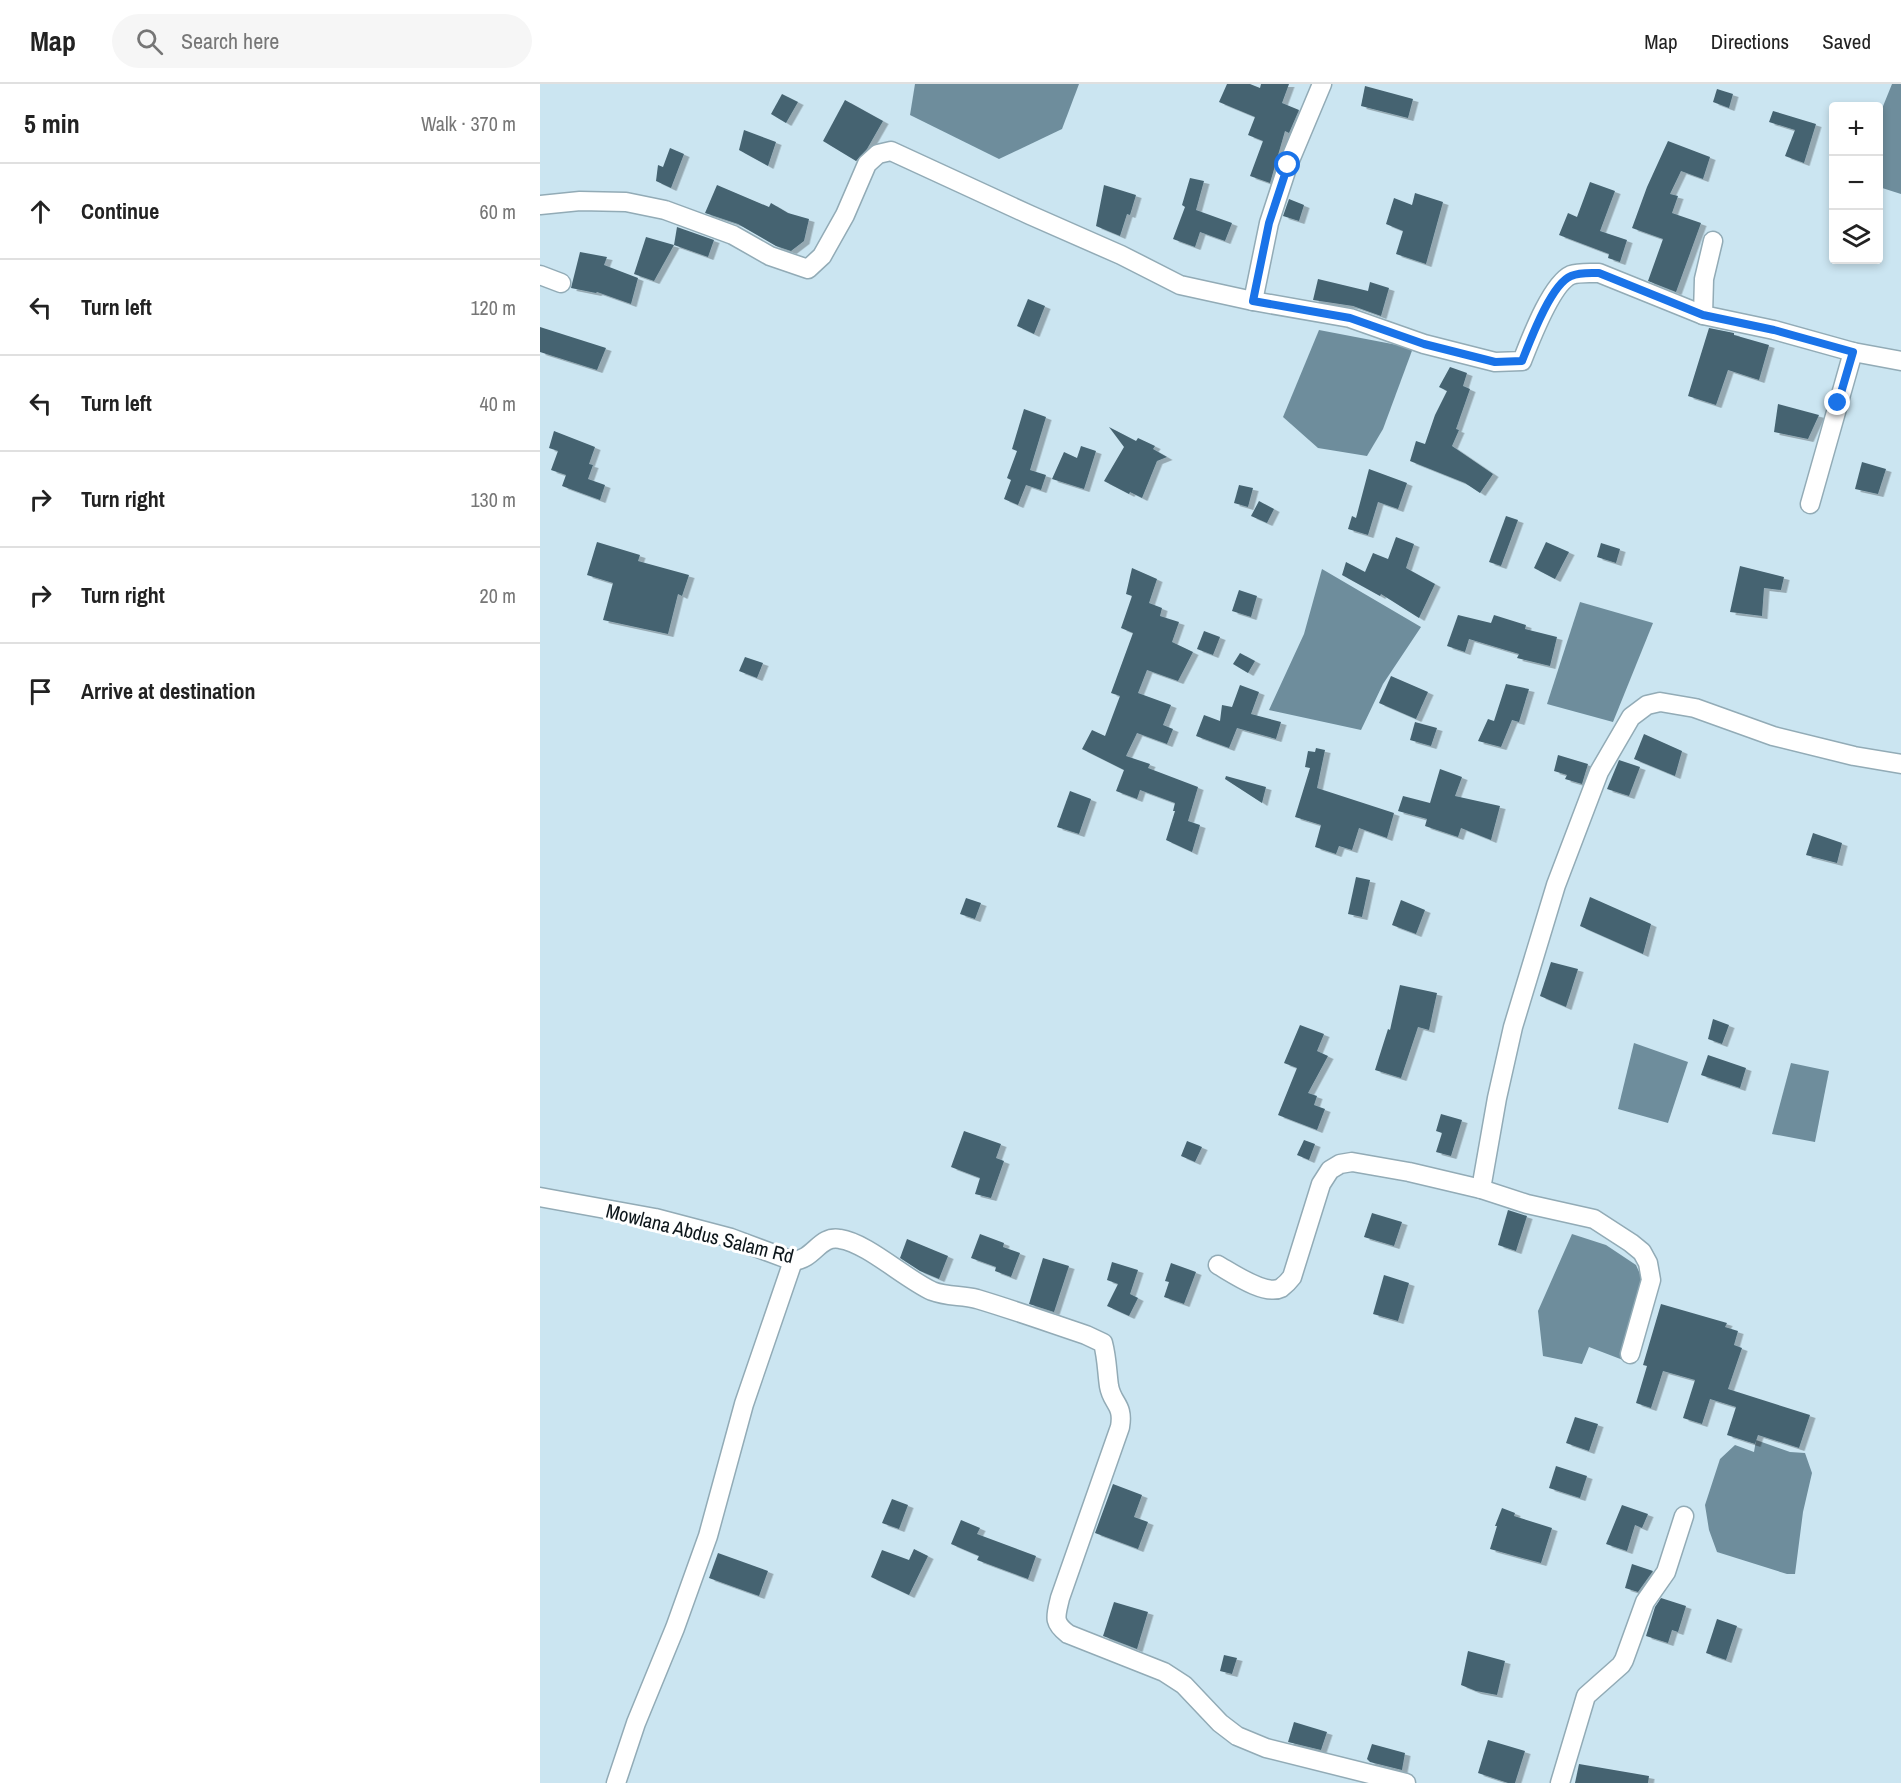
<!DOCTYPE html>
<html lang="en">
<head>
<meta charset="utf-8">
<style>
  :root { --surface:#fff; --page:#f6f6f6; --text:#222; --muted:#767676; --line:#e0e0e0 }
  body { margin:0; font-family:"Archivo Narrow",sans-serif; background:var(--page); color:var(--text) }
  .controls { position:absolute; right:18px; top:18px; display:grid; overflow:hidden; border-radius:6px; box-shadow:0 3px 9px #0003 }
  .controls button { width:54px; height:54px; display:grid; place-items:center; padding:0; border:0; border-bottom:2px solid var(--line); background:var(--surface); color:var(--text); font:30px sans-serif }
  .stop { position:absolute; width:18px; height:18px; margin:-14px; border:4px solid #1a73e8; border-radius:50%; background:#fff }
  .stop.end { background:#1a73e8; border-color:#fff; box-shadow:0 2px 6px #0008 }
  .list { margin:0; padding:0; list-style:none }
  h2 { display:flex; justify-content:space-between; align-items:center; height:78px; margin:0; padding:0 24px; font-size:26px }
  h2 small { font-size:20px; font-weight:400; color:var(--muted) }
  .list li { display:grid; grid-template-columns:39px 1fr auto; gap:18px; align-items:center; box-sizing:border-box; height:96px; padding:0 24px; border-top:2px solid var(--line) }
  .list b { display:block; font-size:22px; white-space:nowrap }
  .list em { font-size:20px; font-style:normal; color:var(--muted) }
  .icon { flex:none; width:33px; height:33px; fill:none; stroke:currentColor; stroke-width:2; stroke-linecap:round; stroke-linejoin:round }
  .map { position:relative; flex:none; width:1361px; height:1699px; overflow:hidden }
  header { display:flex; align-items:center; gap:36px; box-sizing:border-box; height:84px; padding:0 30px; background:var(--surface); border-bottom:2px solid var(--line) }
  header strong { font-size:28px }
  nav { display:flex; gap:33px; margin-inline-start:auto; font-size:21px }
  .search { width:420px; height:54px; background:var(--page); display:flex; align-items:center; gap:15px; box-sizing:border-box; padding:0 21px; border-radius:33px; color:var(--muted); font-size:22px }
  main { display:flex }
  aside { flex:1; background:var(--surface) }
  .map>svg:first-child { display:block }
</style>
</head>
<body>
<header>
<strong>Map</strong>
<div class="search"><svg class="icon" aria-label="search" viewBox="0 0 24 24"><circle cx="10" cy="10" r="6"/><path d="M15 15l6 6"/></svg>Search here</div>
<nav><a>Map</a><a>Directions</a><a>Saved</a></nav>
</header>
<main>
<aside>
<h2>5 min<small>Walk · 370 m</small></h2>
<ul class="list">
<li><svg class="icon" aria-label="ahead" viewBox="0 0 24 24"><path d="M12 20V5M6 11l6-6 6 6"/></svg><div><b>Continue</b></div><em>60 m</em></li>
<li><svg class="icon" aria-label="left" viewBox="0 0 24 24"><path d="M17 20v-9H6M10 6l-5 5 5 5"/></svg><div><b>Turn left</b></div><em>120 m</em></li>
<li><svg class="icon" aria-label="left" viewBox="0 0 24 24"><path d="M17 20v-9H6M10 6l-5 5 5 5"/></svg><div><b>Turn left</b></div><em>40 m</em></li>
<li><svg class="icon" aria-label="right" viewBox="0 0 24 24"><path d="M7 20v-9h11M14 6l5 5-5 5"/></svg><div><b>Turn right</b></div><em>130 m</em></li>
<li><svg class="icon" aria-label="right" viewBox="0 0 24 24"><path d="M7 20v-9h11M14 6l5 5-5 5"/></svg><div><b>Turn right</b></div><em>20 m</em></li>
<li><svg class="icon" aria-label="arrive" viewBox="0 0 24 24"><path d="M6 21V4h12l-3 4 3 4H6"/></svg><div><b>Arrive at destination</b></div></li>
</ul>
</aside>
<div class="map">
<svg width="1361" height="1699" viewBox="0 0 1361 1699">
  <defs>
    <filter id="shadow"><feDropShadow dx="5.5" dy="3" stdDeviation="0" flood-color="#0004"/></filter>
  </defs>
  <rect width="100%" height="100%" fill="#cbe5f1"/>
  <g fill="#6e8d9c">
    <polygon points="375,0 539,0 522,45 459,75 370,31"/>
    <polygon points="1352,0 1361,0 1361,110 1339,103 1339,32"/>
    <polygon points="779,246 873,264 843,345 827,372 778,364 743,333"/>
    <polygon points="782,485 881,543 843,600 821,646 729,626 764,550"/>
    <polygon points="1040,518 1113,539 1073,638 1007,620"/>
    <polygon points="1094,959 1148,978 1128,1039 1078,1025"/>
    <polygon points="1251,979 1289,987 1275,1058 1232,1050"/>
    <polygon points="1032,1150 1066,1161 1096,1181 1104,1199 1083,1276 1049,1263 1042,1280 1003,1272 998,1227"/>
    <polygon points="1216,1356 1250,1368 1265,1369 1272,1389 1263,1428 1255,1490 1247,1490 1177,1468 1169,1446 1165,1421 1180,1375 1195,1361 1214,1368"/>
  </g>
  <g fill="#456371" filter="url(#shadow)">
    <polygon points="687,0 710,0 720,4 721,0 749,0 742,19 759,26 749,49 745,47 730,99 710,92 723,57 708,51 715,33 679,18"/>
    <polygon points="825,2 873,15 868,34 821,22"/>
    <polygon points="1177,5 1193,10 1189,24 1173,18"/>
    <polygon points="242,10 258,18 246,39 231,30"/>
    <polygon points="305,16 343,37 327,65 316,77 283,57"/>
    <polygon points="1233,27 1276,40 1264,79 1245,72 1255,46 1229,38"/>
    <polygon points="204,46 236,58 228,82 199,66"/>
    <polygon points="1128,57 1170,73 1163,95 1141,87 1130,110 1138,112 1132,129 1161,139 1136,208 1108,197 1123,155 1092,144 1107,103"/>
    <polygon points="130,64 144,70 131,104 116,97 118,81 123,83"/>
    <polygon points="650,94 664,97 656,126 692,139 685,157 660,148 655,163 633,155 645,123 642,121"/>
    <polygon points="1050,98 1075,107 1060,147 1087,156 1080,178 1068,174 1069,170 1019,151 1028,129 1037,133"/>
    <polygon points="177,101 229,123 231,119 248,129 269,135 264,157 251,167 236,162 198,140 165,129"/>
    <polygon points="564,101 596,111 590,131 587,130 580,152 556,142"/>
    <polygon points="875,109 903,118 886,180 856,170 863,147 846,140 854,114 872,121"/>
    <polygon points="749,115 764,121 759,137 743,132"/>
    <polygon points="137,143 174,156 168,173 134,161"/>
    <polygon points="106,153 134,161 114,197 94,190"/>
    <polygon points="40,168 67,173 64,181 98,194 91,220 57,208 56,209 31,204"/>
    <polygon points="778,195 828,207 830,198 849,204 841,232 813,222 773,216"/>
    <polygon points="488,215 505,222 494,250 477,242"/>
    <polygon points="0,243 66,264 57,286 0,268"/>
    <polygon points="1169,244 1194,249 1194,251 1229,261 1219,296 1188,286 1176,321 1148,312"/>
    <polygon points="910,283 927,289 923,302 930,305 916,345 919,346 912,362 953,390 940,409 925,399 870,377 876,357 885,360 895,331 907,307 899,303"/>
    <polygon points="1238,320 1279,331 1268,355 1234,348"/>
    <polygon points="484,325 506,333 490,386 506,391 501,406 486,401 478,421 464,415 471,396 467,394 477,367 472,365"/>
    <polygon points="569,343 596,357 598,354 615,362 613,365 627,373 617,377 602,414 590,408 589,410 564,397 584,363"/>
    <polygon points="14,347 55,363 49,380 53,381 48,395 65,401 60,416 22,402 26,391 11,386 18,367 9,364"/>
    <polygon points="541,362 556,367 544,405 512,395 524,368 537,374"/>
    <polygon points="1322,378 1346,385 1338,410 1315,405"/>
    <polygon points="829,385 867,399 858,425 838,418 828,451 808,445 812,432 816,434"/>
    <polygon points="699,401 713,404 708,423 694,419"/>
    <polygon points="719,417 734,425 727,439 711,432"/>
    <polygon points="966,432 978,436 961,482 949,478"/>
    <polygon points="856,453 874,460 866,484 895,500 879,534 841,510 840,512 802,491 806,478 825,488 833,469 848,475"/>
    <polygon points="57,458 100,471 98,477 149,491 142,512 138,510 128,550 63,536 73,499 47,491"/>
    <polygon points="1006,458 1029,468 1015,495 994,484"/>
    <polygon points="1061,459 1080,465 1076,479 1057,473"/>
    <polygon points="1200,482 1244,493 1241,506 1224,504 1222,532 1190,528"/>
    <polygon points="592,484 617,495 609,519 622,524 620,532 639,538 632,558 653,568 638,597 607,586 598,609 631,621 623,641 633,645 627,660 597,649 586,672 610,680 608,684 658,703 648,737 660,741 652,768 626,756 635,727 633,727 635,719 600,706 597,715 576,707 584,686 542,665 552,646 565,652 580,612 571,609 593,549 581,544 592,512 586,510"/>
    <polygon points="699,506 717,512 711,533 692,527"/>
    <polygon points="918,531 951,539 954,531 986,541 985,545 1017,553 1010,582 977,574 979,570 929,555 925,568 907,562"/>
    <polygon points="664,547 680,553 673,571 657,565"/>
    <polygon points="700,569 715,577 708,589 693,580"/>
    <polygon points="205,573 223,579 217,594 199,587"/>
    <polygon points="851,592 888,608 876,635 839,619"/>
    <polygon points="966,600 989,605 979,638 972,636 961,663 938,657 948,635 954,637"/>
    <polygon points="700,601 719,608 711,630 741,638 736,655 697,644 689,664 656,652 664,631 680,637 682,621 692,623"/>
    <polygon points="875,638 897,644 891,662 870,656"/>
    <polygon points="1104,650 1142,667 1135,692 1094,675"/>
    <polygon points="776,664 785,666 777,704 854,729 847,754 819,744 812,766 799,762 796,770 775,763 781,741 755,733 770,684 765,683 768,667 775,668"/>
    <polygon points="1018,671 1048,680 1042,700 1025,695 1027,691 1014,687"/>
    <polygon points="1079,676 1100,683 1089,712 1067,705"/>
    <polygon points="900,685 922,693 915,712 960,722 951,756 921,744 918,753 885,742 887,735 858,727 863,712 890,719"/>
    <polygon points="686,692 726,703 722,719 685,695"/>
    <polygon points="530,707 551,715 539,750 517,743"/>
    <polygon points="1273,749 1302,759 1297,779 1266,771"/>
    <polygon points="816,793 830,796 822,833 808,830"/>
    <polygon points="1050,813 1111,840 1103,870 1040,842"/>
    <polygon points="426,814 441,819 435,835 420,830"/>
    <polygon points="861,816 885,826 876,850 852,841"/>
    <polygon points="1011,878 1038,885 1026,923 1000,912"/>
    <polygon points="860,901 897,909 889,946 878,943 861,994 835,986 848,945 850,946"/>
    <polygon points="1173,935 1189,941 1182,960 1168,955"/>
    <polygon points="760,941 784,950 777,967 788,972 768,1009 777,1012 774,1021 785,1025 777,1046 738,1031 757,984 744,979"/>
    <polygon points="1168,971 1206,984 1200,1004 1161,991"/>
    <polygon points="901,1030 922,1036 911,1072 896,1068 902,1049 896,1047"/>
    <polygon points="424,1047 461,1060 456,1074 464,1077 451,1114 435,1110 440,1094 411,1083"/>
    <polygon points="764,1056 775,1060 769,1076 757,1071"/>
    <polygon points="647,1057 662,1063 655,1078 641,1072"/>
    <polygon points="968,1126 987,1132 976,1167 958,1161"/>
    <polygon points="832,1129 862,1138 854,1162 824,1153"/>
    <polygon points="440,1150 464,1159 463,1163 480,1169 471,1193 455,1187 456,1183 431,1174"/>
    <polygon points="367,1155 408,1172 399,1195 380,1187 360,1174"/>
    <polygon points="503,1174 529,1182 514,1228 489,1220"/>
    <polygon points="572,1178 598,1186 590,1210 598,1214 589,1232 567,1222 578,1200 567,1196"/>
    <polygon points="631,1179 656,1188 644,1220 624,1213 629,1198 625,1197"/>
    <polygon points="844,1191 869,1199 858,1237 833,1230"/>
    <polygon points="1121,1220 1187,1239 1185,1243 1198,1247 1194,1261 1202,1264 1188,1305 1270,1331 1259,1364 1218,1351 1215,1360 1187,1351 1196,1323 1170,1315 1162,1340 1143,1334 1155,1296 1123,1287 1111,1324 1096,1319 1107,1282 1103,1281"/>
    <polygon points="1035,1333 1058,1340 1049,1367 1026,1359"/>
    <polygon points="1016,1382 1047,1392 1040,1414 1009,1404"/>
    <polygon points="573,1400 602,1411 594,1433 608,1438 598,1465 555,1449"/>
    <polygon points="352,1415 368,1421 359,1445 342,1439"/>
    <polygon points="1082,1421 1108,1430 1102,1444 1095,1441 1087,1467 1066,1460"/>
    <polygon points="962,1424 975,1429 974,1432 1012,1444 1001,1479 950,1465 957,1442 955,1442"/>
    <polygon points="421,1436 440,1444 437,1450 496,1472 488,1495 437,1476 439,1472 411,1460"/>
    <polygon points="374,1465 388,1472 369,1511 331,1493 342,1466 369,1476"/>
    <polygon points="178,1469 228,1487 219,1512 169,1494"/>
    <polygon points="1092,1480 1113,1487 1098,1508 1085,1504"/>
    <polygon points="1121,1514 1146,1522 1138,1548 1132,1546 1128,1559 1106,1552 1115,1523"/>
    <polygon points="574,1518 608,1528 597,1565 563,1552"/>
    <polygon points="1177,1535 1197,1542 1186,1576 1166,1569"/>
    <polygon points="928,1567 965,1577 957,1611 936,1607 921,1601"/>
    <polygon points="684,1571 697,1574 692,1590 680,1587"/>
    <polygon points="754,1638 787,1648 781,1666 748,1658"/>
    <polygon points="948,1656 985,1667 975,1699 968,1699 938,1689"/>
    <polygon points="832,1660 865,1669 862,1686 830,1678 827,1675"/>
    <polygon points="1039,1680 1109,1692 1108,1699 1035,1699"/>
  </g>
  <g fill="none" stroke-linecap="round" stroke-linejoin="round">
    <g stroke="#92abb6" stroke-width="21">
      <g id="minor">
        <path d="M0 121 40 117 86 118 125 126 193 151 230 172 268 185 282 172 305 131 327 80 338 70 351 67 490 131 581 171 640 201 713 217 810 234 884 260 955 278 982 277C990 257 1011 200 1031 191 1039 188 1050 189 1059 189L1163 231 1234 246 1313 268 1361 277"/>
        <polyline points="0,191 21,199"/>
        <polyline points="713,217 729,139 748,81 782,0"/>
        <polyline points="1163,231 1164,195 1173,157"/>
        <polyline points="1270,420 1313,268"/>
        <polyline points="941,1105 957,1014 973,943 1016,801 1059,688 1091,633 1107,621 1120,618 1155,624 1233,652 1314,672 1361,680"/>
        <path d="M0 1113 115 1134 191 1154 253 1177C275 1175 279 1151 300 1155 327 1159 364 1194 392 1207 407 1213 422 1211 437 1215 474 1226 510 1239 546 1251L563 1259C567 1274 567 1288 569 1302 572 1320 584 1320 580 1343L520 1514C516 1532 512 1538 528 1550L624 1588 644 1601 680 1639 697 1652 726 1664 866 1699"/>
        <path d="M678 1181C692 1189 725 1212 741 1204 745 1201 749 1197 752 1193L781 1100 790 1086 800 1080 812 1078 869 1088 941 1105 987 1120 1054 1135 1091 1159 1102 1168 1108 1179 1111 1196 1090 1270"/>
        <polyline points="76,1699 96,1639 135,1544 168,1452 204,1320 253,1177"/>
        <polyline points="1020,1699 1046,1612 1081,1581 1084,1576 1105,1518 1126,1488 1144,1432"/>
      </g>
    </g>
    <use href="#minor" stroke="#fff" stroke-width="18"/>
  </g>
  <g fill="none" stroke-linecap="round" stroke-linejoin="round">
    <path stroke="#1a73e8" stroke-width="8" d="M748 81 729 139 713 217 810 234 884 260 955 278 982 277C990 257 1011 200 1031 192 1040 188 1050 189 1059 189L1163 231 1234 246 1313 268 1298 319"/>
  </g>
  <g text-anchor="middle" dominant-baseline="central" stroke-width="6" stroke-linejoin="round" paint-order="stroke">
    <g font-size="20" fill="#0c151a" stroke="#fff">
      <text transform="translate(160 1149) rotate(14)">Mowlana Abdus Salam Rd</text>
    </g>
  </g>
</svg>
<div class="controls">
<button>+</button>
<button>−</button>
<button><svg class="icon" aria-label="layers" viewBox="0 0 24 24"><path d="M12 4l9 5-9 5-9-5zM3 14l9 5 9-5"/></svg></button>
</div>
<div class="stop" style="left:748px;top:81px"></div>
<div class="stop end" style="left:1298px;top:319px"></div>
</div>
</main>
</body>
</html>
